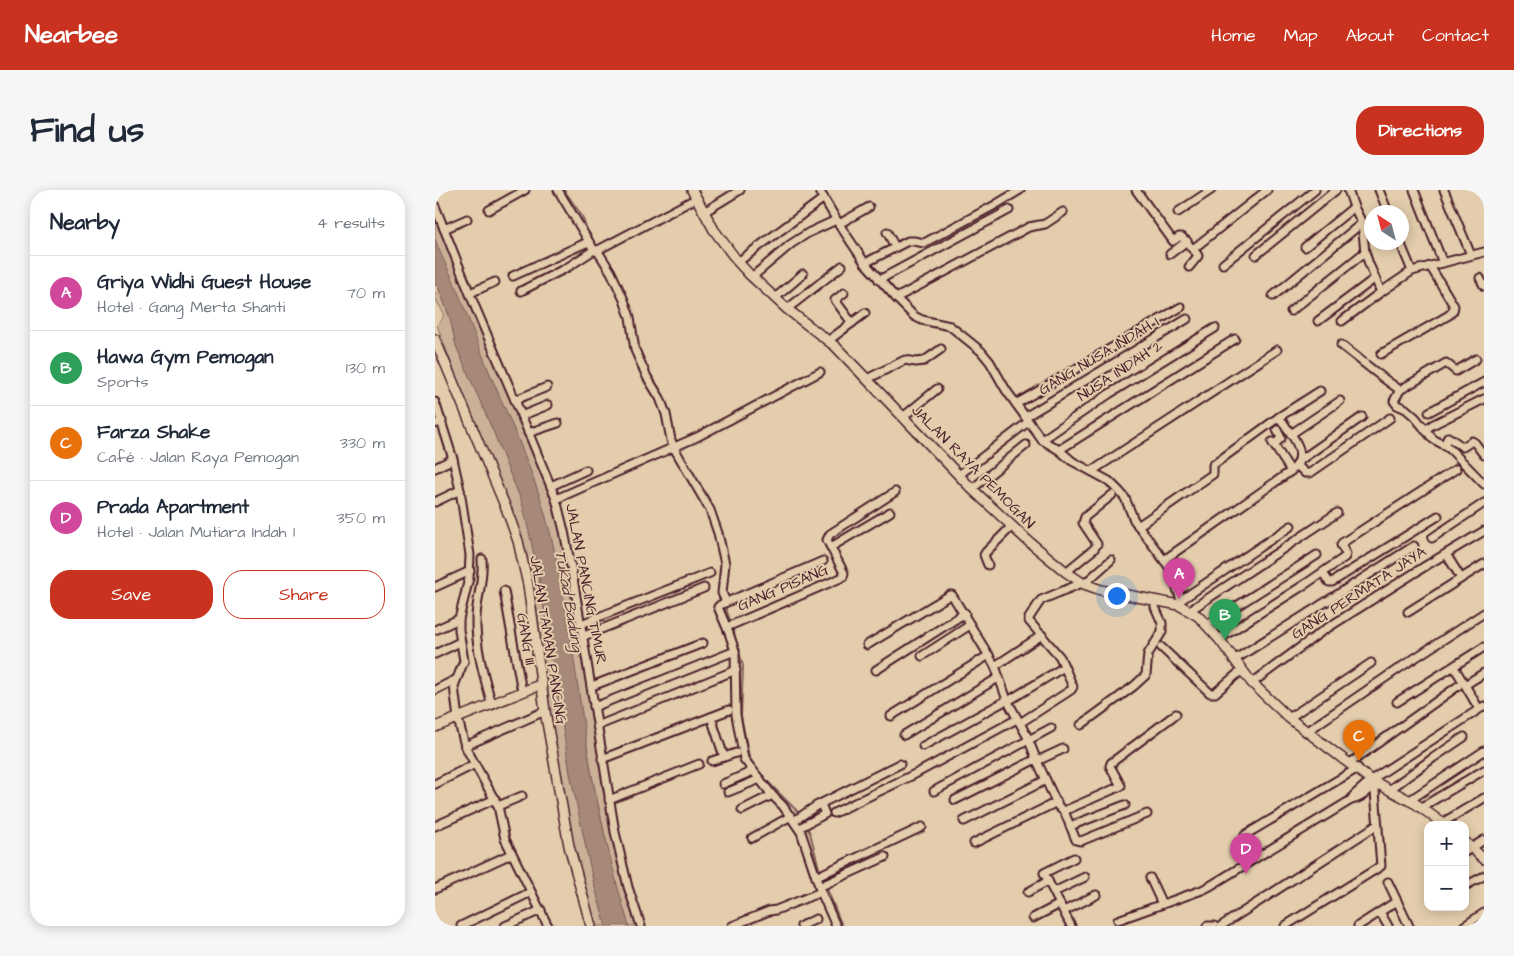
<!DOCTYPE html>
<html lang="en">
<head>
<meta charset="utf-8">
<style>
  :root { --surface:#fff; --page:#f6f6f7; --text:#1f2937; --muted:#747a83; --line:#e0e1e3; --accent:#c8321e }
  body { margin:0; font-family:"Architects Daughter",sans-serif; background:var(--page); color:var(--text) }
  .controls { position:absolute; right:15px; bottom:15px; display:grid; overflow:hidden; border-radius:10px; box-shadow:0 2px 12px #0003 }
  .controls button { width:45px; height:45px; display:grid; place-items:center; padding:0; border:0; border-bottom:1px solid var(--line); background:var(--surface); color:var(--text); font:25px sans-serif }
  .compass { position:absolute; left:929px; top:15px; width:45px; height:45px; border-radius:50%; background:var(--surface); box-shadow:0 2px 12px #0003; rotate:324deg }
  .you { position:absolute; left:681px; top:405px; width:18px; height:18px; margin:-12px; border:4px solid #fff; border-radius:50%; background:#1a73e8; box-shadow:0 0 0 8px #1a73e833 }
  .badge { display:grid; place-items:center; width:32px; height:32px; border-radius:50%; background:var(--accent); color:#fff; font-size:16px; font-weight:700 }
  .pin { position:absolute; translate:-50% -41px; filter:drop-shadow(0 1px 2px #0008) }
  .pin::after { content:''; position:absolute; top:26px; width:18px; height:15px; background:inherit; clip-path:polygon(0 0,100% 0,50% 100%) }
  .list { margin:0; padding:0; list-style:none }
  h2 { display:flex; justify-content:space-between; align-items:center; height:65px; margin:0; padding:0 20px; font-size:21px }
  h2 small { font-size:16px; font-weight:400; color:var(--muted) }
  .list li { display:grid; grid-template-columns:32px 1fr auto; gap:15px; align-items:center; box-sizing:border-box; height:75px; padding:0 20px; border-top:1px solid var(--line) }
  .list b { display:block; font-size:19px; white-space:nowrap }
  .list p { margin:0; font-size:16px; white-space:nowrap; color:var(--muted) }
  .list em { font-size:16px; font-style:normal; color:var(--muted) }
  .actions { display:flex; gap:10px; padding:15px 20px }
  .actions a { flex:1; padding:11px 0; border:1px solid var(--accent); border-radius:20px; text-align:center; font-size:18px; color:var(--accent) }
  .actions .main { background:var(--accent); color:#fff }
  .map { position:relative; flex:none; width:1049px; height:736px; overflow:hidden; border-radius:20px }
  header { display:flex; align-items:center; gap:30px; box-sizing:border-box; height:70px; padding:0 25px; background:var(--accent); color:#fff }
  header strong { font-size:24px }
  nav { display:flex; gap:28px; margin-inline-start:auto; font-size:18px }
  .intro { display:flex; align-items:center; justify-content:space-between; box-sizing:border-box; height:120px; padding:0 30px }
  h1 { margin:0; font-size:35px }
  .button { padding:12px 22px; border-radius:20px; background:var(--accent); color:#fff; font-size:18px; font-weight:700 }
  main { display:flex; gap:30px; padding:0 30px }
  aside { flex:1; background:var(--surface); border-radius:20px; box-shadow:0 2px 12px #0003 }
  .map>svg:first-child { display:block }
</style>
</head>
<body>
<header>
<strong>Nearbee</strong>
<nav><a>Home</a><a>Map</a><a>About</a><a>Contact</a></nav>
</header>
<div class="intro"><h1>Find us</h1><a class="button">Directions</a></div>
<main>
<aside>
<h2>Nearby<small>4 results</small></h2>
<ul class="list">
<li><span class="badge" style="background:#d1479c">A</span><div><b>Griya Widhi Guest House</b><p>Hotel · Gang Merta Shanti</p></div><em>70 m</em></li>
<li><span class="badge" style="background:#2e9e5b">B</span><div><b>Hawa Gym Pemogan</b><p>Sports</p></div><em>130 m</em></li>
<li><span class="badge" style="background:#e8710a">C</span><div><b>Farza Shake</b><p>Café · Jalan Raya Pemogan</p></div><em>330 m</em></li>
<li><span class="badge" style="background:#d1479c">D</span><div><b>Prada Apartment</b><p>Hotel · Jalan Mutiara Indah 1</p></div><em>350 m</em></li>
</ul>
<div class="actions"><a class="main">Save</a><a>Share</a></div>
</aside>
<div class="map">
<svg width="1049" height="736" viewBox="0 0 1049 736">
  <rect width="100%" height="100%" fill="#e3cdac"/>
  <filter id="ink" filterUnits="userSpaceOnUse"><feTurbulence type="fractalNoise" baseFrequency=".02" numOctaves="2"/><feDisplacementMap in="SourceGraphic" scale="10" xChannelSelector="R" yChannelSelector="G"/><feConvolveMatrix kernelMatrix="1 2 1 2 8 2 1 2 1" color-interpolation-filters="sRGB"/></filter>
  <g filter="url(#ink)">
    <g fill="#cab197" stroke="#8a6861">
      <polygon points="0,24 121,321 138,401 176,642 203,736 194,736 180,691 157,586 133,437 118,355 105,307 86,256 47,165 18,90 6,66 0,49"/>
      <path d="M4 99 17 134 21 156 59 243 73 279 87 312 95 344 113 439 135 583 158 690 171 736H159L140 668 122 571 106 457 87 361 2 135C17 123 0 117 0 103Z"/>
    </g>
    <path fill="#a78979" stroke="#825f5a" d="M0 49C5 64 12 76 18 90 31 120 42 152 54 182 78 238 105 295 118 355 136 431 143 509 157 586 167 636 179 687 194 736H171L158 690 135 583 103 381 87 312 73 279 59 243 21 156 14 125 4 99 0 95Z"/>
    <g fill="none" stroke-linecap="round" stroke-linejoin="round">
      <g stroke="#825f5a" stroke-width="2">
        <polyline points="129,0 147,26 154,46"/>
        <polyline points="218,202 223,213"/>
        <polyline points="278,340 281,350"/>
        <polyline points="286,385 286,369"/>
        <polyline points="290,416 296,433"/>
        <polyline points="297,437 308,476 306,526 314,567 322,580"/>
        <polyline points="325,584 363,622 369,632"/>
        <polyline points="371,636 375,643 385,682"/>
        <polyline points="387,686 407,736"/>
      </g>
      <g stroke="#4a1f2b" stroke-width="11">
        <g id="minor">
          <polyline points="123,0 159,60"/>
          <polyline points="384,0 404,34 430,73 461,108 479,126 487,130 515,136 546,161 555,172 571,200 607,250 624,260 637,271 674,291 685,302 690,308 699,330 734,377 746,410 744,415"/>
          <polyline points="701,0 738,51 744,47 747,47 762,64 763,66 754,77"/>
          <polyline points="913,0 919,17 927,33 930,62 934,74 946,102"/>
          <polyline points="944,0 953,22"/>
          <polyline points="979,0 1008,73"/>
          <polyline points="1009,0 1036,65"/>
          <polyline points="0,16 41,119 80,210 121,309 129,341 137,382 180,642 193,697 206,736"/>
          <polyline points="54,20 90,0"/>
          <polyline points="269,22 305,0"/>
          <polyline points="743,22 776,0"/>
          <polyline points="404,34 434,17"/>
          <polyline points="9,39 32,29"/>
          <polyline points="452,42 460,57"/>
          <polyline points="965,52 977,81"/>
          <polyline points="870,57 919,17"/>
          <polyline points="758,59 832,0"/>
          <polyline points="162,60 176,82 189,110 195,127 200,160 212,187 225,208 231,224 236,250 239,258 275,320 283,343 290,374 287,403 291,412"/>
          <polyline points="735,64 752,51"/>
          <polyline points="821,65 901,0"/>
          <polyline points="303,72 389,8"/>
          <polyline points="430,73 473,51 479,51 489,53 560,15 585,0"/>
          <polyline points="788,74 880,0"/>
          <polyline points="78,86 153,52"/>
          <polyline points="317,87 356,54 373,43 401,30"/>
          <polyline points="1045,88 1049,96"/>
          <polyline points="444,90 574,20"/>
          <polyline points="86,101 133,77 159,60 161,61 262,8"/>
          <polyline points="35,103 60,92"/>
          <polyline points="409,103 400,110 417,133"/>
          <polyline points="838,106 927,33"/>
          <polyline points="340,108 368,84"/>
          <polyline points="461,108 594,37 610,34 628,22"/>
          <polyline points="352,119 407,76"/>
          <polyline points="856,121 930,62"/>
          <polyline points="883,131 939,89"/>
          <polyline points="907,131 946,102 977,81 1049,62"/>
          <polyline points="393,151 430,123"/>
          <path d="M906 155C926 170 944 186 965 200"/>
          <polyline points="946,164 1014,125 1018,121 1019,116 995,76"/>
          <polyline points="1041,169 1021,181 1011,173 965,200 959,211 962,215 971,219 980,227 998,249 1009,255 1016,260 1049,294"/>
          <polyline points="432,189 470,170 481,172 489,171 506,159"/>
          <polyline points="80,210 112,197"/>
          <polyline points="0,212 18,269 25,300 35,365 34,388 24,429 24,440 29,471 19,496 23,529 30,556 63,616 70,649 113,736"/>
          <polyline points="581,214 746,117"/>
          <polyline points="994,222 1049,192"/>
          <polyline points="86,226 113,215"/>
          <polyline points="468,227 502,199"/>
          <polyline points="590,227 752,129"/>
          <polyline points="0,234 7,231"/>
          <polyline points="990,240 997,235 1049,209"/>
          <polyline points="93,243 123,233"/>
          <polyline points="856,244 905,211"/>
          <polyline points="607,250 674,204 780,138"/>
          <polyline points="837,252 856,281"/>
          <polyline points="839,255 846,248 842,240"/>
          <polyline points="1009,255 1013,247 1028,257 1037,251 1040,253 1049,265"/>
          <polyline points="624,260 800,149"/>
          <polyline points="864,271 927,227"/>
          <polyline points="862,275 870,283 875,283 955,228"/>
          <polyline points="0,278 18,269"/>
          <polyline points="657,281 842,160"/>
          <polyline points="524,285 593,232"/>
          <polyline points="116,296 151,280"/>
          <polyline points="537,299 591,255"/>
          <polyline points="121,309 262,247 385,182"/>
          <polyline points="0,312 25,300"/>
          <polyline points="703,336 778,284 778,275 844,227 885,201"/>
          <polyline points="997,348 1049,313"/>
          <polyline points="396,357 455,322"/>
          <polyline points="1011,364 1026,388"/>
          <path d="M47 369C49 388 42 407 41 427 40 456 49 487 57 515"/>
          <path d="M729 370 856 281C877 265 855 243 844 227"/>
          <polyline points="388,371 285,415 283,417 294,443 300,461 301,525 309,569 337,605 348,616 366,642 386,702 401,736"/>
          <polyline points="553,375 549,365 551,362 577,336"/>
          <polyline points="631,382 659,359 662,354 648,333 650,327 677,305"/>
          <polyline points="888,383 894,392 897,392 1003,326"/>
          <polyline points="649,394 676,370"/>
          <polyline points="0,397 35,381"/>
          <polyline points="69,401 87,502"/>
          <polyline points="746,410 856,336"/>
          <polyline points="754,421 902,323"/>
          <polyline points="973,422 1049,374"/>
          <polyline points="146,434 275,383"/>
          <polyline points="772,435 882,365"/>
          <polyline points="292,437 408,387 409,383 392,350 395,344 460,302"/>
          <polyline points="0,440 24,429"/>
          <polyline points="149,446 269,398"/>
          <polyline points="784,449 872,393 910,367 911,364 906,355 907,353 1021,279"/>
          <polyline points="432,455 515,405 517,405 560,476 572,510 592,546 602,571 623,616 627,620 629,621 641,650 646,651 712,624"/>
          <polyline points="726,457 775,503 780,503 807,480"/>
          <polyline points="0,464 25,452"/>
          <polyline points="487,466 535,435"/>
          <polyline points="799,470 979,356"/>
          <polyline points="560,476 607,445"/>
          <polyline points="1019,477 1030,495"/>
          <polyline points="441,480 530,423"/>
          <polyline points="817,493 886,442 992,375 1049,341"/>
          <polyline points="157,496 268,453"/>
          <polyline points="0,500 20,490"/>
          <polyline points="573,511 629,477"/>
          <polyline points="962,512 1049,457"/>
          <polyline points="159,517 300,461"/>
          <polyline points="1044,519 1030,495 1049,483"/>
          <polyline points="456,526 554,465"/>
          <polyline points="276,527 289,567"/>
          <polyline points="854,528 936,473"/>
          <polyline points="585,533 636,500 638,497 625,467 594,431 594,428 606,410 647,393"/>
          <polyline points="646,535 699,496 711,485 713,464 727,442 727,433 720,417 720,410"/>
          <polyline points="162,536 301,480"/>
          <polyline points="871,542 963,479 1049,423"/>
          <polyline points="469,545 563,488"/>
          <polyline points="30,556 110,521"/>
          <polyline points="488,556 572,510"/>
          <polyline points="167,569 294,520"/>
          <polyline points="277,571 301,563"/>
          <polyline points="602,571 628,559"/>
          <polyline points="915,573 1023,496"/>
          <polyline points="0,594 40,574"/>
          <polyline points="288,594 318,581"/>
          <polyline points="954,600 998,568 1029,547"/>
          <polyline points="499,601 616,538"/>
          <polyline points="293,602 325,589"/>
          <polyline points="174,610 264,574"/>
          <polyline points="520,610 601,569"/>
          <polyline points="916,610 919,605 936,590 1049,516"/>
          <polyline points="975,610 1049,561"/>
          <polyline points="63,616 87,606"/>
          <polyline points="987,617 1049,580"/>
          <polyline points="307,620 337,605"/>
          <polyline points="629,621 686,596 675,576 676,573 741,524"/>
          <polyline points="399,623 482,583 582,529"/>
          <polyline points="359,631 381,616 465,574"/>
          <polyline points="529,631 611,590"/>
          <polyline points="1007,633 1049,608"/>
          <polyline points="0,636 60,609"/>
          <polyline points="635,636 690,615"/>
          <polyline points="364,638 390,624 386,614"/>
          <polyline points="810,645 923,578"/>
          <polyline points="317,648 356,626"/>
          <polyline points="539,653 622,612"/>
          <polyline points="1030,662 1049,650"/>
          <polyline points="381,687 487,637"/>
          <polyline points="715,688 727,714"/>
          <polyline points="953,692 974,736"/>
          <polyline points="1030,696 1049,686"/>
          <polyline points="384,697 450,667"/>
          <polyline points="0,699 76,664"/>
          <polyline points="593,702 613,691"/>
          <polyline points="619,702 650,687"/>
          <polyline points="629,721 661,705"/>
          <polyline points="945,722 953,736"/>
          <polyline points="598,728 625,714"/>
          <path d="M683 730 767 700 775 696 916 610C927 608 934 601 941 593"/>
          <polyline points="26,736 96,702"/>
          <polyline points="70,736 106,720"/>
          <polyline points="297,736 334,721 341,720 386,702"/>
          <polyline points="366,736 381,729"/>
          <polyline points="636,736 609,683 639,668"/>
          <polyline points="772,736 779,736"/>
          <polyline points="786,736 942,635"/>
          <polyline points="850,736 946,676 940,601 941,593"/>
          <polyline points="923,736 962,711"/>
          <polyline points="1029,736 1049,723"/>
        </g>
      </g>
      <g stroke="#4a1f2b" stroke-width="12">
        <g id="tertiary">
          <polyline points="257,0 279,40 303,72 314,84 352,119 401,157 537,299 592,350 631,382 649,394 666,400 744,415 763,426 784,449 817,493 854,528 936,590 981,614 1010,635"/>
          <polyline points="0,149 71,318 83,351 93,395 110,521 134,656 156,736"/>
          <polyline points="0,537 107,494"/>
          <polyline points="1030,652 1049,669"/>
        </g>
      </g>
      <use href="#minor" stroke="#e3cdac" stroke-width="7"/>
      <use href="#tertiary" stroke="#e3cdac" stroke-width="9"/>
    </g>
  </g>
  <g text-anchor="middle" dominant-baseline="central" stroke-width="4" stroke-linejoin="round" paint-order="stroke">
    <g font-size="15" fill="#4a1f2b" stroke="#e3cdac">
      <text transform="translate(664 166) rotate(-31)">GANG NUSA INDAH I</text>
      <text transform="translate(685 181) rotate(-33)">NUSA INDAH 2</text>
      <text transform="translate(538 277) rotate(45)">JALAN RAYA PEMOGAN</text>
      <text transform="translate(151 394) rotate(79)">JALAN PANCING TIMUR</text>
      <text transform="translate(348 398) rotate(-23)">GANG PISANG</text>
      <text transform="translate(924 403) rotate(-33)">GANG PERMATA JAYA</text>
      <text transform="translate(91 449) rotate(80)">GANG III</text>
      <text transform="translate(113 450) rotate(81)">JALAN TAMAN PANCING</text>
    </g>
    <g font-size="16" font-style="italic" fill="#5d343b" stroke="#e3cdac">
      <text transform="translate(134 411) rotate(80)">Tukad Badung</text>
    </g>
  </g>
</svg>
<div class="controls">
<button>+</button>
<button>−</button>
</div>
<svg class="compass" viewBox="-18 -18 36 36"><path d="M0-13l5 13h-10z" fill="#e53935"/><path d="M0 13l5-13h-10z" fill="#747a83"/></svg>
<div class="you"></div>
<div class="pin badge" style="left:744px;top:409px;background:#d1479c">A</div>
<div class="pin badge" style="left:790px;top:450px;background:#2e9e5b">B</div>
<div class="pin badge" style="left:924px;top:571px;background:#e8710a">C</div>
<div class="pin badge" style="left:811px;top:684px;background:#d1479c">D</div>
</div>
</main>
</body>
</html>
